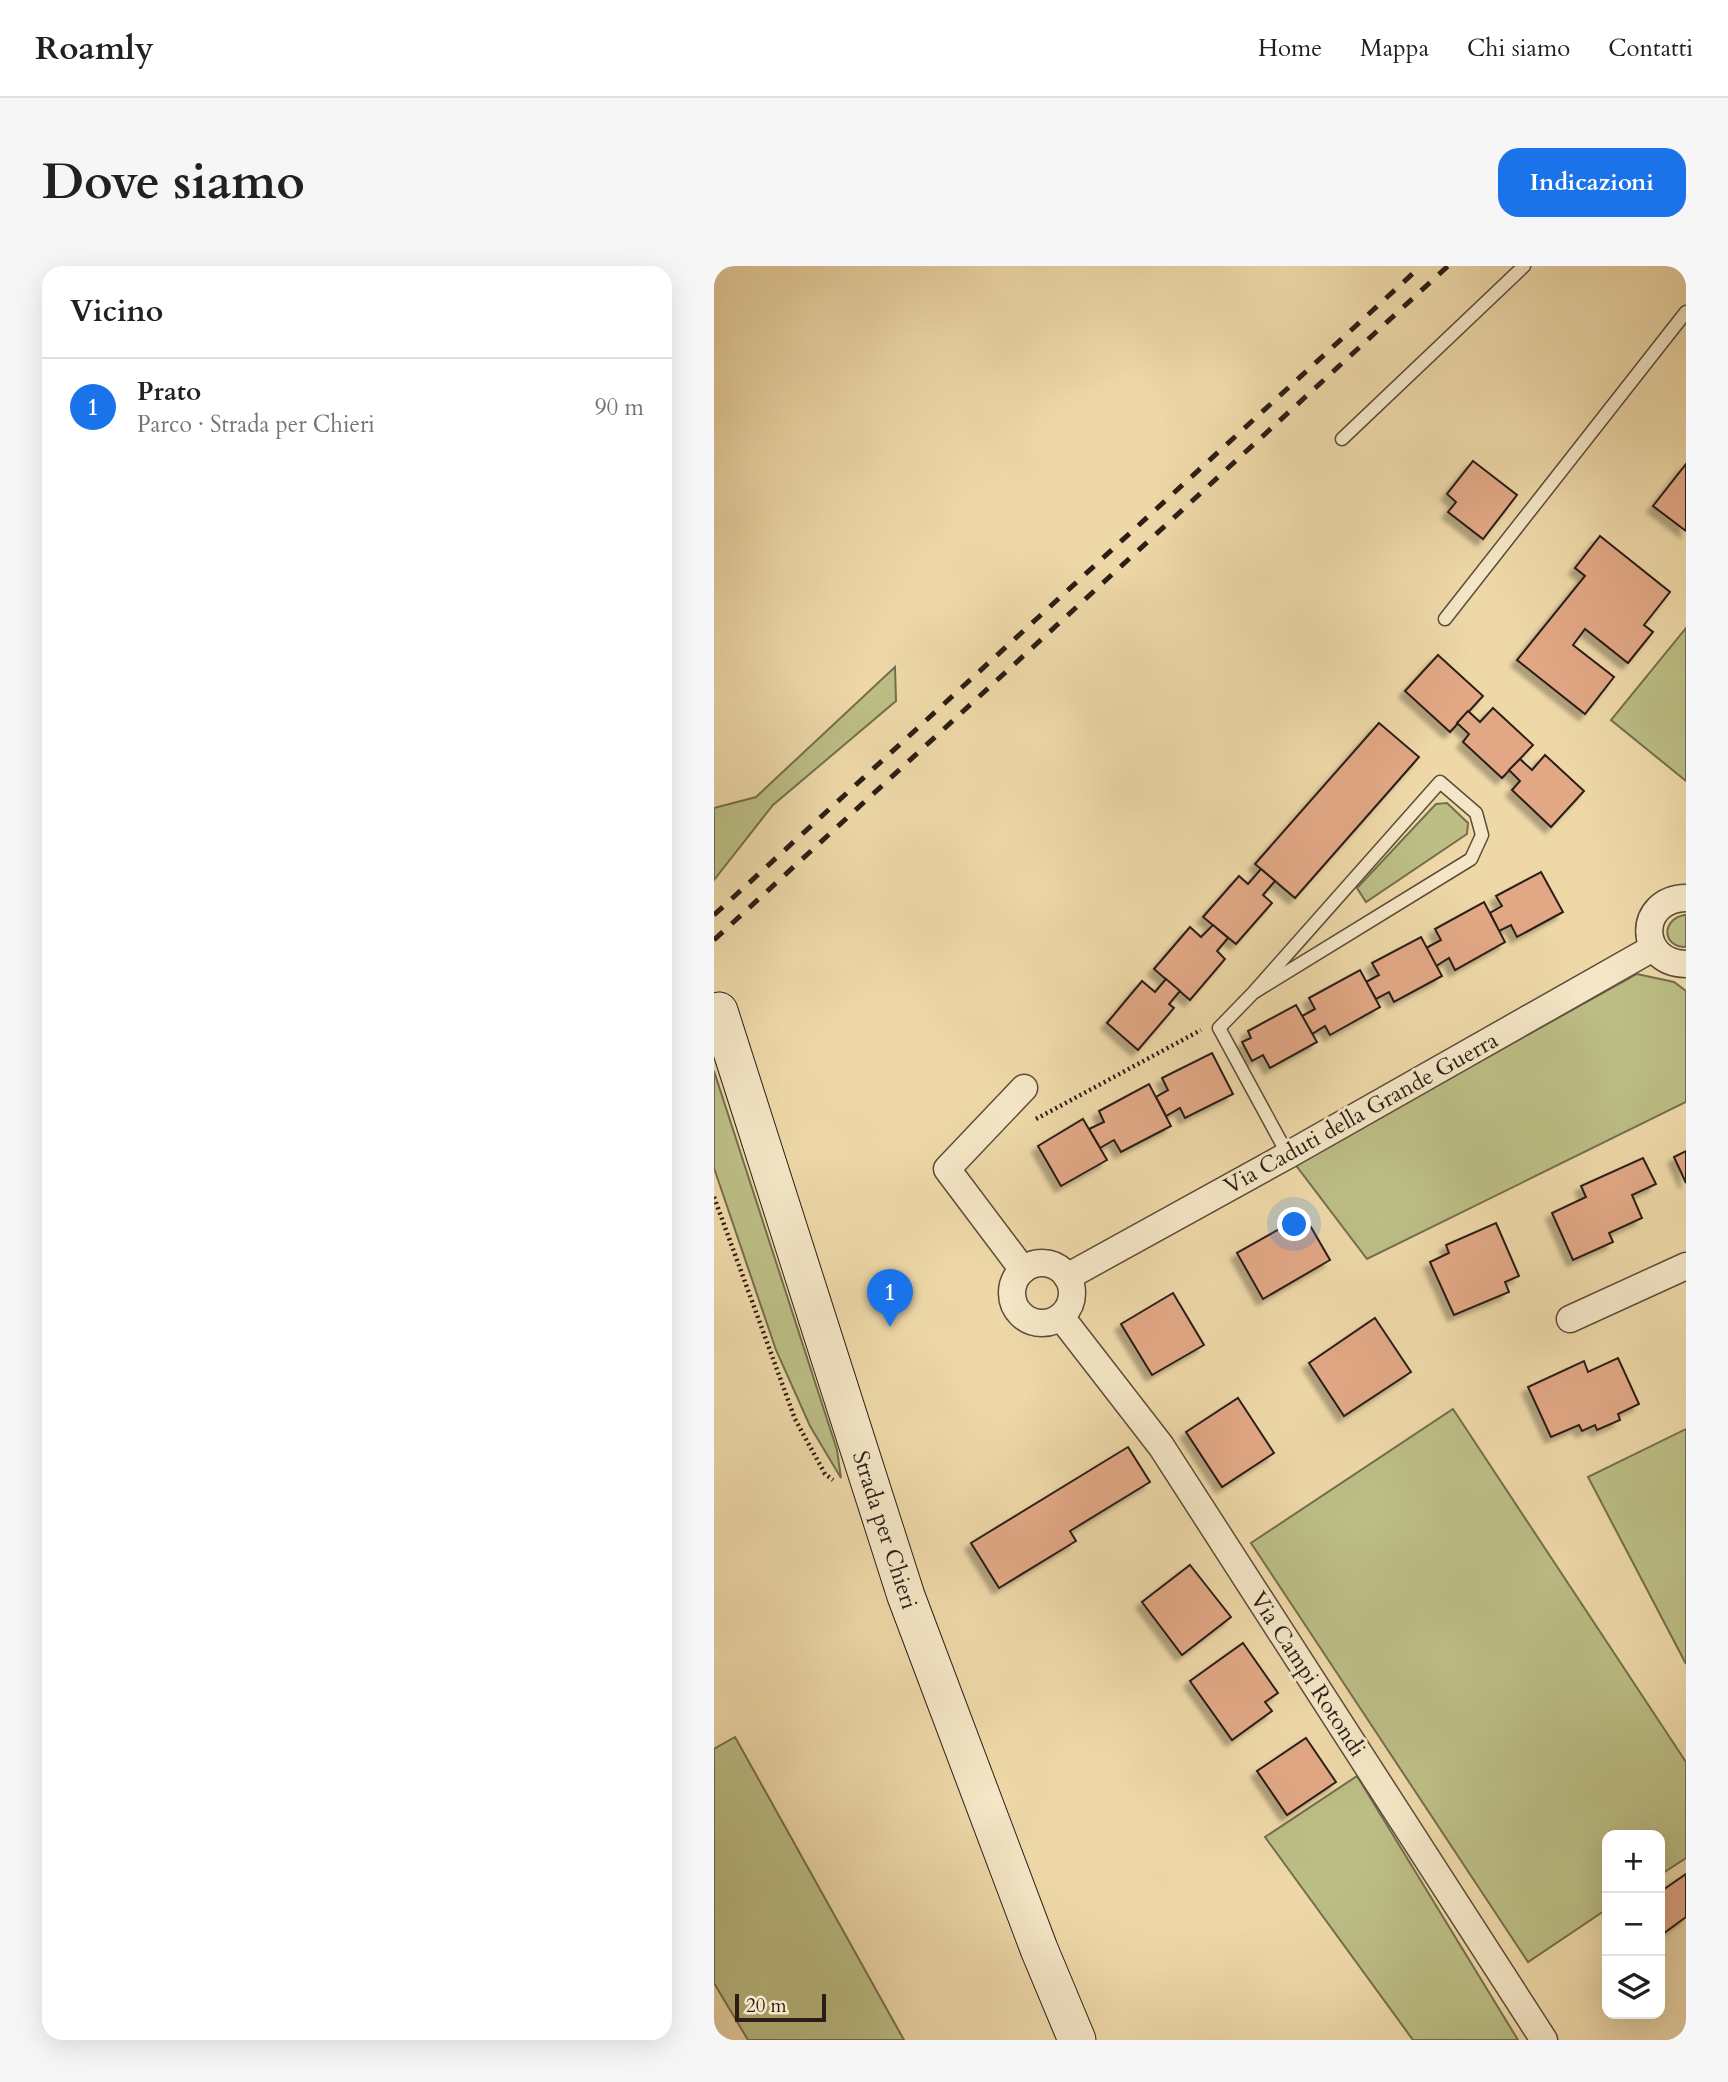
<!DOCTYPE html>
<html lang="it">
<head>
<meta charset="utf-8">
<style>
  :root { --surface:#fff; --page:#f6f6f6; --text:#202124; --muted:#757577; --line:#e0e0e0; --accent:#1a73e8 }
  body { margin:0; font-family:Cardo,serif; background:var(--page); color:var(--text) }
  .controls { position:absolute; right:21px; bottom:21px; display:grid; overflow:hidden; border-radius:14px; box-shadow:0 7px 28px #0002 }
  .controls button { width:63px; height:63px; display:grid; place-items:center; padding:0; border:0; border-bottom:2px solid var(--line); background:var(--surface); color:var(--text); font:35px sans-serif }
  .scale { position:absolute; left:21px; bottom:18px; width:91px; box-sizing:border-box; padding-left:7px; border:4px solid #2c1e16; border-top:0; font-size:19px; line-height:24px; white-space:nowrap; color:#2c1e16; -webkit-text-stroke:5px #f4e6c6; paint-order:stroke }
  .you { position:absolute; left:581px; top:959px; width:24px; height:24px; margin:-18px; border:5px solid #fff; border-radius:50%; background:#1a73e8; box-shadow:0 0 0 10px #1a73e833 }
  .badge { display:grid; place-items:center; width:46px; height:46px; border-radius:50%; background:var(--accent); color:#fff; font-size:23px; font-weight:700 }
  .pin { position:absolute; translate:-50% -58px; filter:drop-shadow(0 2px 4px #0008) }
  .pin::after { content:''; position:absolute; top:37px; width:24px; height:21px; background:inherit; clip-path:polygon(0 0,100% 0,50% 100%) }
  .list { margin:0; padding:0; list-style:none }
  h2 { display:flex; justify-content:space-between; align-items:center; height:91px; margin:0; padding:0 28px; font-size:30px }
  h2 small { font-size:23px; font-weight:400; color:var(--muted) }
  .list li { display:grid; grid-template-columns:46px 1fr auto; gap:21px; align-items:center; box-sizing:border-box; height:98px; padding:0 28px; border-top:2px solid var(--line) }
  .list b { display:block; font-size:26px; white-space:nowrap }
  .list p { margin:0; font-size:23px; white-space:nowrap; color:var(--muted) }
  .list em { font-size:23px; font-style:normal; color:var(--muted) }
  .icon { flex:none; width:38px; height:38px; fill:none; stroke:currentColor; stroke-width:2; stroke-linecap:round; stroke-linejoin:round }
  .map { position:relative; flex:none; width:972px; height:1774px; overflow:hidden; border-radius:21px }
  header { display:flex; align-items:center; gap:42px; box-sizing:border-box; height:98px; padding:0 35px; background:var(--surface); border-bottom:2px solid var(--line) }
  header strong { font-size:33px }
  nav { display:flex; gap:38px; margin-inline-start:auto; font-size:24px }
  .intro { display:flex; align-items:center; justify-content:space-between; box-sizing:border-box; height:168px; padding:0 42px }
  h1 { margin:0; font-size:49px }
  .button { padding:18px 32px; border-radius:21px; background:var(--accent); color:#fff; font-size:24px; font-weight:700 }
  main { display:flex; gap:42px; padding:0 42px }
  aside { flex:1; background:var(--surface); border-radius:21px; box-shadow:0 7px 28px #0002 }
  .map>svg:first-child { display:block }
</style>
</head>
<body>
<header>
<strong>Roamly</strong>
<nav><a>Home</a><a>Mappa</a><a>Chi siamo</a><a>Contatti</a></nav>
</header>
<div class="intro"><h1>Dove siamo</h1><a class="button">Indicazioni</a></div>
<main>
<aside>
<h2>Vicino<small></small></h2>
<ul class="list">
<li><span class="badge">1</span><div><b>Prato</b><p>Parco · Strada per Chieri</p></div><em>90 m</em></li>
</ul>
</aside>
<div class="map">
<svg width="972" height="1774" viewBox="0 0 972 1774">
  <defs>
    <filter id="shadow"><feDropShadow dx="-6" dy="6" stdDeviation="2" flood-color="#0004"/></filter>
  </defs>
  <rect width="100%" height="100%" fill="#eed8a8"/>
  <filter id="stains"><feTurbulence type="fractalNoise" baseFrequency=".00286" numOctaves="4"/><feColorMatrix values="0 0 0 0 .2 0 0 0 0 .09 0 0 0 0 .02 0 0 0 .5 -.17"/></filter>
  <radialGradient id="worn" r=".72"><stop offset=".6" stop-color="#630" stop-opacity="0"/><stop offset="1" stop-color="#630" stop-opacity=".3"/></radialGradient>
  <g fill="#bcbe85" stroke="#746e4e" stroke-width="2">
    <polygon points="972,362 972,515 897,454"/>
    <polygon points="181,401 182,435 59,539 0,614 0,542 42,531"/>
    <polygon points="733,537 754,557 753,568 652,636 643,622 722,538"/>
    <path d="M970 649H972V681C948 681 947 654 970 649Z"/>
    <polygon points="923,708 960,716 972,725 972,836 653,993 581,898"/>
    <polygon points="0,805 123,1184 127,1212 96,1160 62,1084 0,902"/>
    <polygon points="739,1143 972,1496 972,1592 946,1609 946,1569 893,1569 893,1643 814,1696 537,1277"/>
    <polygon points="972,1163 972,1398 874,1211"/>
    <polygon points="21,1471 190,1774 34,1774 0,1717 0,1483"/>
    <polygon points="643,1510 804,1774 699,1774 551,1571"/>
  </g>
  <g fill="#e2a886" stroke="#2c1e16" stroke-width="2" filter="url(#shadow)">
    <polygon points="759,195 803,229 769,273 734,246 742,236 733,228"/>
    <polygon points="972,198 972,265 939,240"/>
    <polygon points="886,270 956,326 930,359 939,366 914,397 871,363 859,379 900,411 871,448 803,394 871,310 861,302"/>
    <polygon points="724,389 769,430 736,466 691,425"/>
    <polygon points="779,442 819,479 788,512 749,476 755,468 743,457 754,445 766,456"/>
    <polygon points="665,457 705,491 581,632 541,598"/>
    <polygon points="831,489 870,525 837,561 798,524 806,515 795,504 806,493 818,504"/>
    <polygon points="547,603 561,615 549,629 558,637 522,678 489,651 525,610 534,618"/>
    <polygon points="827,606 849,646 803,671 797,659 785,665 776,647 788,640 782,630"/>
    <polygon points="770,636 791,676 741,704 735,692 722,700 712,682 727,674 721,663"/>
    <polygon points="499,659 514,672 503,685 511,693 476,734 440,703 476,661 487,671"/>
    <polygon points="707,671 728,710 680,736 675,726 662,733 652,716 665,709 658,697"/>
    <polygon points="646,704 666,741 616,769 611,760 598,768 588,750 601,743 595,732"/>
    <polygon points="452,713 466,725 455,738 460,742 424,784 393,757 428,715 441,726"/>
    <polygon points="582,739 603,776 556,802 549,789 538,795 528,776 537,772 534,765"/>
    <polygon points="498,787 519,828 471,852 466,842 452,850 442,831 454,824 448,812"/>
    <polygon points="435,818 457,860 407,886 400,874 386,882 375,863 390,856 385,845"/>
    <polygon points="369,853 393,894 347,920 324,880"/>
    <polygon points="972,885 972,917 960,891"/>
    <polygon points="929,892 942,918 918,929 928,952 895,967 899,976 859,994 838,947 872,931 867,920"/>
    <polygon points="590,949 616,994 549,1033 523,987"/>
    <polygon points="782,957 805,1010 791,1016 795,1026 740,1049 716,996 735,987 732,979"/>
    <polygon points="459,1027 490,1079 438,1109 407,1058"/>
    <polygon points="661,1052 697,1106 630,1150 595,1097"/>
    <polygon points="904,1092 925,1138 904,1148 906,1154 883,1164 881,1159 868,1165 865,1159 837,1171 814,1121 870,1095 874,1106"/>
    <polygon points="524,1132 560,1187 508,1221 472,1166"/>
    <polygon points="414,1181 436,1216 356,1265 362,1275 285,1322 257,1277"/>
    <polygon points="476,1299 517,1351 468,1389 428,1336"/>
    <polygon points="529,1377 564,1427 551,1436 558,1445 518,1474 476,1415"/>
    <polygon points="592,1472 622,1516 573,1549 543,1505"/>
    <polygon points="972,1608 972,1651 946,1670 946,1626"/>
  </g>
  <g fill="none" stroke-linecap="round" stroke-linejoin="round">
    <g stroke="#5c4c3a" stroke-width="15">
      <g id="lane">
        <polyline points="628,173 810,0"/>
        <polyline points="731,353 972,46"/>
        <polyline points="539,727 726,516 762,547 768,569 757,593 539,727 505,762 574,889"/>
      </g>
    </g>
    <g stroke="#5c4c3a" stroke-width="29">
      <g id="street">
        <path d="M972 632C923 633 923 697 972 698"/>
        <circle cx="328" cy="1027" r="30"/>
        <polyline points="309,1004 233,903 310,822"/>
        <polyline points="353,1011 574,889 939,682"/>
        <polyline points="347,1051 447,1180 830,1774"/>
        <polyline points="856,1053 972,1000"/>
      </g>
    </g>
    <g stroke="#2c1e16" stroke-width="39">
      <polyline id="secondary" points="5,745 192,1330 325,1683 363,1774"/>
    </g>
    <g stroke="#2c1e16" stroke-width="4.5" stroke-dasharray="2 3.5" stroke-linecap="butt">
      <polyline points="322,853 487,764"/>
      <polyline points="0,931 81,1153 111,1208 119,1214"/>
    </g>
    <use href="#lane" stroke="#f4e6c6" stroke-width="12"/>
    <use href="#street" stroke="#f4e6c6" stroke-width="26"/>
    <use href="#secondary" stroke="#f4e6c6" stroke-width="37"/>
    <g stroke="#2c1e16" stroke-width="5" stroke-dasharray="12 12" stroke-linecap="butt">
      <polyline points="0,649 707,0"/>
      <polyline points="0,674 734,0"/>
    </g>
  </g>
  <g text-anchor="middle" dominant-baseline="central" stroke-width="6" stroke-linejoin="round" paint-order="stroke">
    <g font-size="23" fill="#2c1e16" stroke="#f4e6c6">
      <text transform="translate(647 847) rotate(-29)">Via Caduti della Grande Guerra</text>
      <text transform="translate(171 1264) rotate(72)">Strada per Chieri</text>
      <text transform="translate(594 1408) rotate(57)">Via Campi Rotondi</text>
    </g>
  </g>
  <rect width="100%" height="100%" filter="url(#stains)"/>
  <rect width="100%" height="100%" fill="url(#worn)"/>
</svg>
<div class="controls">
<button>+</button>
<button>−</button>
<button><svg class="icon" aria-label="layers" viewBox="0 0 24 24"><path d="M12 4l9 5-9 5-9-5zM3 14l9 5 9-5"/></svg></button>
</div>
<div class="scale">20 m</div>
<div class="you"></div>
<div class="pin badge" style="left:176px;top:1061px">1</div>
</div>
</main>
</body>
</html>
